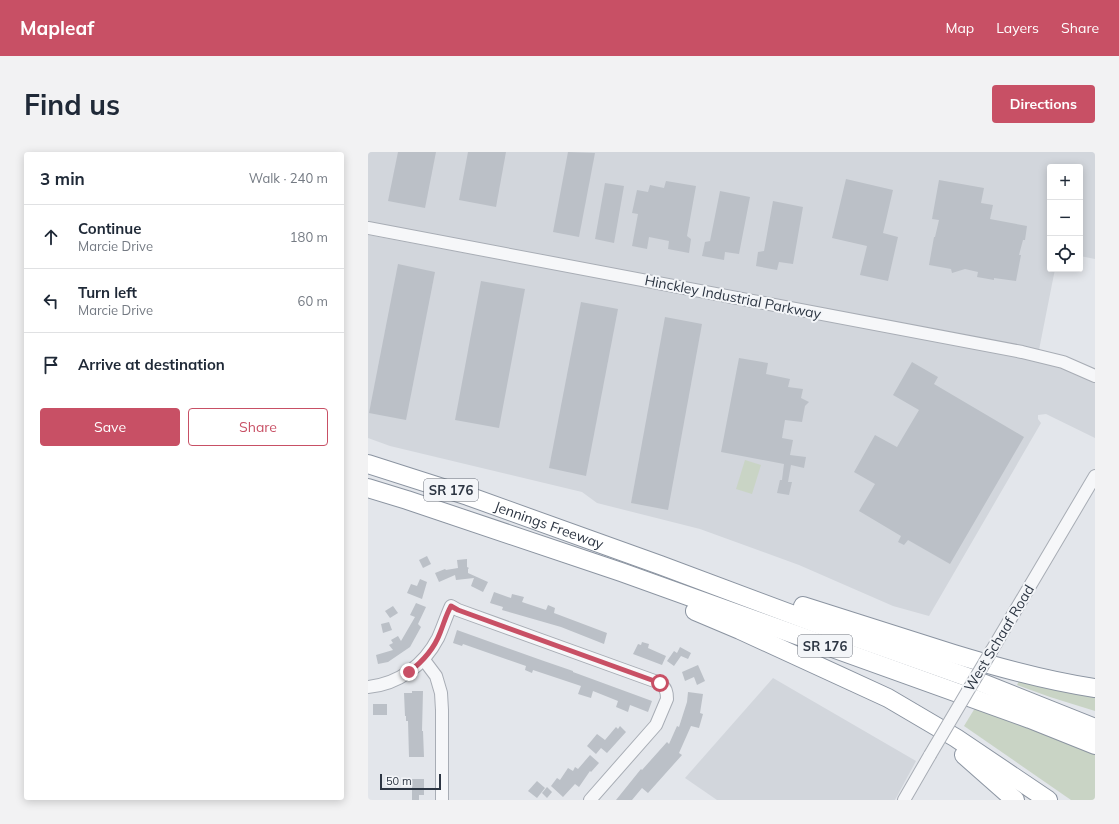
<!DOCTYPE html>
<html lang="en">
<head>
<meta charset="utf-8">
<style>
  :root { --surface:#fff; --page:#f2f2f3; --text:#1f2937; --muted:#747a83; --line:#e0e1e3; --accent:#c85065 }
  body { margin:0; font-family:Mulish,sans-serif; background:var(--page); color:var(--text) }
  .controls { position:absolute; right:12px; top:12px; display:grid; overflow:hidden; border-radius:4px; box-shadow:0 2px 10px #0003 }
  .controls button { width:36px; height:36px; display:grid; place-items:center; padding:0; border:0; border-bottom:1px solid var(--line); background:var(--surface); color:var(--text); font:20px sans-serif }
  .scale { position:absolute; left:12px; bottom:10px; width:61px; box-sizing:border-box; padding-left:4px; border:2px solid #2c3542; border-top:0; font-size:11px; line-height:14px; white-space:nowrap; color:#2c3542; -webkit-text-stroke:3px #f3f5f8; paint-order:stroke }
  .stop { position:absolute; width:12px; height:12px; margin:-9px; border:3px solid #c85065; border-radius:50%; background:#fff }
  .stop.end { background:#c85065; border-color:#fff; box-shadow:0 1px 4px #0008 }
  .list { margin:0; padding:0; list-style:none }
  h2 { display:flex; justify-content:space-between; align-items:center; height:52px; margin:0; padding:0 16px; font-size:17px }
  h2 small { font-size:13px; font-weight:400; color:var(--muted) }
  .list li { display:grid; grid-template-columns:26px 1fr auto; gap:12px; align-items:center; box-sizing:border-box; height:64px; padding:0 16px; border-top:1px solid var(--line) }
  .list b { display:block; font-size:15px; white-space:nowrap }
  .list p { margin:0; font-size:13px; white-space:nowrap; color:var(--muted) }
  .list em { font-size:13px; font-style:normal; color:var(--muted) }
  .actions { display:flex; gap:8px; padding:12px 16px }
  .actions a { flex:1; padding:9px 0; border:1px solid var(--accent); border-radius:4px; text-align:center; font-size:14px; color:var(--accent) }
  .actions .main { background:var(--accent); color:#fff }
  .icon { flex:none; width:22px; height:22px; fill:none; stroke:currentColor; stroke-width:2; stroke-linecap:round; stroke-linejoin:round }
  .map { position:relative; flex:none; width:727px; height:648px; overflow:hidden; border-radius:4px }
  header { display:flex; align-items:center; gap:24px; box-sizing:border-box; height:56px; padding:0 20px; background:var(--accent); color:#fff }
  header strong { font-size:19px }
  nav { display:flex; gap:22px; margin-inline-start:auto; font-size:14px }
  .intro { display:flex; align-items:center; justify-content:space-between; box-sizing:border-box; height:96px; padding:0 24px }
  h1 { margin:0; font-size:28px }
  .button { padding:10px 18px; border-radius:4px; background:var(--accent); color:#fff; font-size:14px; font-weight:700 }
  main { display:flex; gap:24px; padding:0 24px }
  aside { flex:1; background:var(--surface); border-radius:4px; box-shadow:0 2px 10px #0003 }
  .map>svg:first-child { display:block }
</style>
</head>
<body>
<header>
<strong>Mapleaf</strong>
<nav><a>Map</a><a>Layers</a><a>Share</a></nav>
</header>
<div class="intro"><h1>Find us</h1><a class="button">Directions</a></div>
<main>
<aside>
<h2>3 min<small>Walk · 240 m</small></h2>
<ul class="list">
<li><svg class="icon" aria-label="ahead" viewBox="0 0 24 24"><path d="M12 20V5M6 11l6-6 6 6"/></svg><div><b>Continue</b><p>Marcie Drive</p></div><em>180 m</em></li>
<li><svg class="icon" aria-label="left" viewBox="0 0 24 24"><path d="M17 20v-9H6M10 6l-5 5 5 5"/></svg><div><b>Turn left</b><p>Marcie Drive</p></div><em>60 m</em></li>
<li><svg class="icon" aria-label="arrive" viewBox="0 0 24 24"><path d="M6 21V4h12l-3 4 3 4H6"/></svg><div><b>Arrive at destination</b></div></li>
</ul>
<div class="actions"><a class="main">Save</a><a>Share</a></div>
</aside>
<div class="map">
<svg width="727" height="648" viewBox="0 0 727 648">
  <rect width="100%" height="100%" fill="#e3e6eb"/>
  <g fill="#d2d6dc">
    <polygon points="0,0 727,0 727,107 712,104 712,15 682,15 682,117 687,117 669,208 689,214 727,230 727,286 678,262 670,263 670,267 673,271 561,464 525,454 431,413 332,377 229,351 214,340 22,294 0,286 0,83 375,153 0,71"/>
    <polygon points="405,526 548,609 527,648 349,648 317,626"/>
  </g>
  <g fill="#c9d4c5">
    <polygon points="377,308 393,313 384,342 368,337"/>
    <polygon points="651,529 727,544 727,559 682,545 649,533"/>
    <polygon points="607,556 727,602 727,648 703,648 596,574"/>
  </g>
  <g fill="#bbc0c7">
    <polygon points="30,0 68,0 57,56 20,49"/>
    <polygon points="100,0 138,0 128,55 91,48"/>
    <polygon points="200,0 227,1 211,85 185,80"/>
    <polygon points="478,27 525,38 515,81 530,85 520,129 492,123 499,94 464,86"/>
    <polygon points="571,28 616,36 613,51 625,53 622,67 659,74 657,88 655,88 651,103 653,103 648,129 626,126 626,128 609,125 610,120 597,117 584,121 583,117 561,113 566,85 567,85 571,68 564,67"/>
    <polygon points="298,29 328,34 319,84 323,87 321,101 300,97 301,89 281,85 279,97 264,94 270,62 264,61 269,38 280,40 282,33 296,36"/>
    <polygon points="237,31 256,34 246,91 227,87"/>
    <polygon points="352,39 382,45 371,102 357,100 356,108 334,104 337,90 342,89"/>
    <polygon points="405,49 435,55 425,112 411,110 409,118 388,114 390,100 396,99"/>
    <polygon points="30,112 67,120 38,268 1,261"/>
    <polygon points="113,129 157,137 131,276 87,268"/>
    <polygon points="213,150 250,157 218,324 181,316"/>
    <polygon points="297,165 334,172 300,358 263,351"/>
    <polygon points="371,206 400,211 398,222 422,227 420,235 435,237 433,246 441,250 437,254 434,270 417,268 414,286 425,288 422,303 438,305 436,316 423,313 420,330 424,330 421,343 409,341 412,328 414,328 416,312 353,300"/>
    <polygon points="544,210 570,225 566,232 656,285 582,412 540,388 536,393 530,390 533,384 491,359 507,332 486,320 507,283 529,295 551,258 525,243"/>
    <polygon points="59,404 63,412 55,416 51,408"/>
    <polygon points="99,407 99,415 101,416 100,417 100,421 120,430 115,440 103,434 106,426 88,428 87,423 71,430 67,421 77,417 78,418 90,416 89,408"/>
    <polygon points="52,427 59,430 54,447 39,441 43,432 49,434"/>
    <polygon points="126,440 143,446 144,442 156,445 154,450 178,458 180,453 187,456 186,461 239,481 236,492 193,475 134,458 135,455 122,451"/>
    <polygon points="48,451 58,455 50,472 53,475 42,495 20,510 10,512 8,503 25,498 21,493 25,491 23,488 30,484 33,489 47,465 42,463"/>
    <polygon points="25,454 30,461 22,466 17,459"/>
    <polygon points="21,470 24,478 15,481 13,472"/>
    <polygon points="89,478 173,508 205,519 205,520 284,549 280,560 262,553 260,560 248,555 250,549 225,539 223,546 210,542 213,534 165,518 164,521 157,518 158,514 95,492 94,494 85,491"/>
    <polygon points="274,490 281,492 280,496 298,504 294,513 265,502 270,492 273,493"/>
    <polygon points="312,495 323,501 320,507 313,504 306,514 299,509 306,499 309,501"/>
    <polygon points="330,513 337,529 329,533 326,525 317,529 314,520"/>
    <polygon points="44,539 55,539 54,579 55,579 56,605 41,605 40,569 38,569 38,564 37,564 36,541 44,541"/>
    <polygon points="320,540 335,542 332,561 335,562 331,576 323,574 311,601 314,603 280,641 274,636 264,648 248,648 273,617 274,618 299,590 301,592 309,574 311,575 319,550"/>
    <rect x="5" y="552" width="14" height="11"/>
    <polygon points="252,574 258,580 239,601 233,596 228,602 219,594 229,582 237,588 248,575 250,577"/>
    <polygon points="222,603 231,611 223,620 222,619 211,635 207,632 195,645 183,634 189,626 192,628 200,616 205,619 207,615 210,617"/>
    <polygon points="44,627 56,627 56,643 51,643 51,648 44,648"/>
    <polygon points="169,629 177,636 169,646 160,639"/>
    <polygon points="179,635 184,640 179,646 174,641"/>
  </g>
  <g fill="none" stroke-linecap="round" stroke-linejoin="round">
    <g stroke="#a8adb5" stroke-width="14">
      <g id="minor">
        <polyline points="0,76 654,200 695,210 727,224"/>
        <polyline points="624,498 727,324"/>
        <polyline points="56,508 68,524 73,541 74,558 74,648"/>
        <path d="M0 535C31 532 56 513 70 486 75 475 78 465 83 454L90 458 292 531C298 536 299 540 299 547L288 573 222 648"/>
        <polyline points="536,648 562,603"/>
      </g>
    </g>
    <g stroke="#8b94a1" stroke-width="20">
      <g id="highway">
        <path id="s1" d="M0 312 100 344 292 413 450 472 602 526 727 576"/>
        <polyline points="0,336 39,348 253,420 662,567 727,593"/>
        <path d="M435 454C485 470 535 486 586 502 632 516 679 529 727 536"/>
        <polyline points="327,459 372,478 520,546 588,586 680,648"/>
        <polyline points="596,603 647,648"/>
      </g>
    </g>
    <use href="#minor" stroke="#f6f7f9" stroke-width="12"/>
    <use href="#highway" stroke="#fff" stroke-width="18"/>
    <g stroke="#a8adb5" stroke-width="14" stroke-linecap="butt">
      <polyline id="minor-bridge" points="562,603 624,498"/>
    </g>
    <use href="#minor-bridge" stroke="#f6f7f9" stroke-width="12"/>
  </g>
  <g fill="none" stroke-linecap="round" stroke-linejoin="round">
    <path stroke="#c85065" stroke-width="5" d="M41 520C54 510 66 497 72 481 76 471 78 463 83 454L90 458 292 531"/>
  </g>
  <g text-anchor="middle" dominant-baseline="central" stroke-width="4" stroke-linejoin="round" paint-order="stroke">
    <g fill="#f3f5f8" stroke="#686f79" stroke-width="1">
      <rect x="56" y="327" width="54" height="22" rx="3"/>
      <rect x="430" y="483" width="54" height="22" rx="3"/>
    </g>
    <g font-size="13" font-weight="bold" fill="#2c3542">
      <text x="83" y="338">SR 176</text>
      <text x="457" y="494">SR 176</text>
    </g>
    <g font-size="14" fill="#2c3542" stroke="#f3f5f8">
      <text transform="translate(365 145) rotate(11)">Hinckley Industrial Parkway</text>
      <text stroke="none"><textPath href="#s1" startOffset="191">Jennings Freeway</textPath></text>
      <text transform="translate(631 486) rotate(-59)">West Schaaf Road</text>
    </g>
  </g>
</svg>
<div class="controls">
<button>+</button>
<button>−</button>
<button><svg class="icon" aria-label="locate" viewBox="0 0 24 24"><circle cx="12" cy="12" r="6"/><path d="M12 2v4M12 18v4M2 12h4M18 12h4"/></svg></button>
</div>
<div class="scale">50 m</div>
<div class="stop" style="left:292px;top:531px"></div>
<div class="stop end" style="left:41px;top:520px"></div>
</div>
</main>
</body>
</html>
